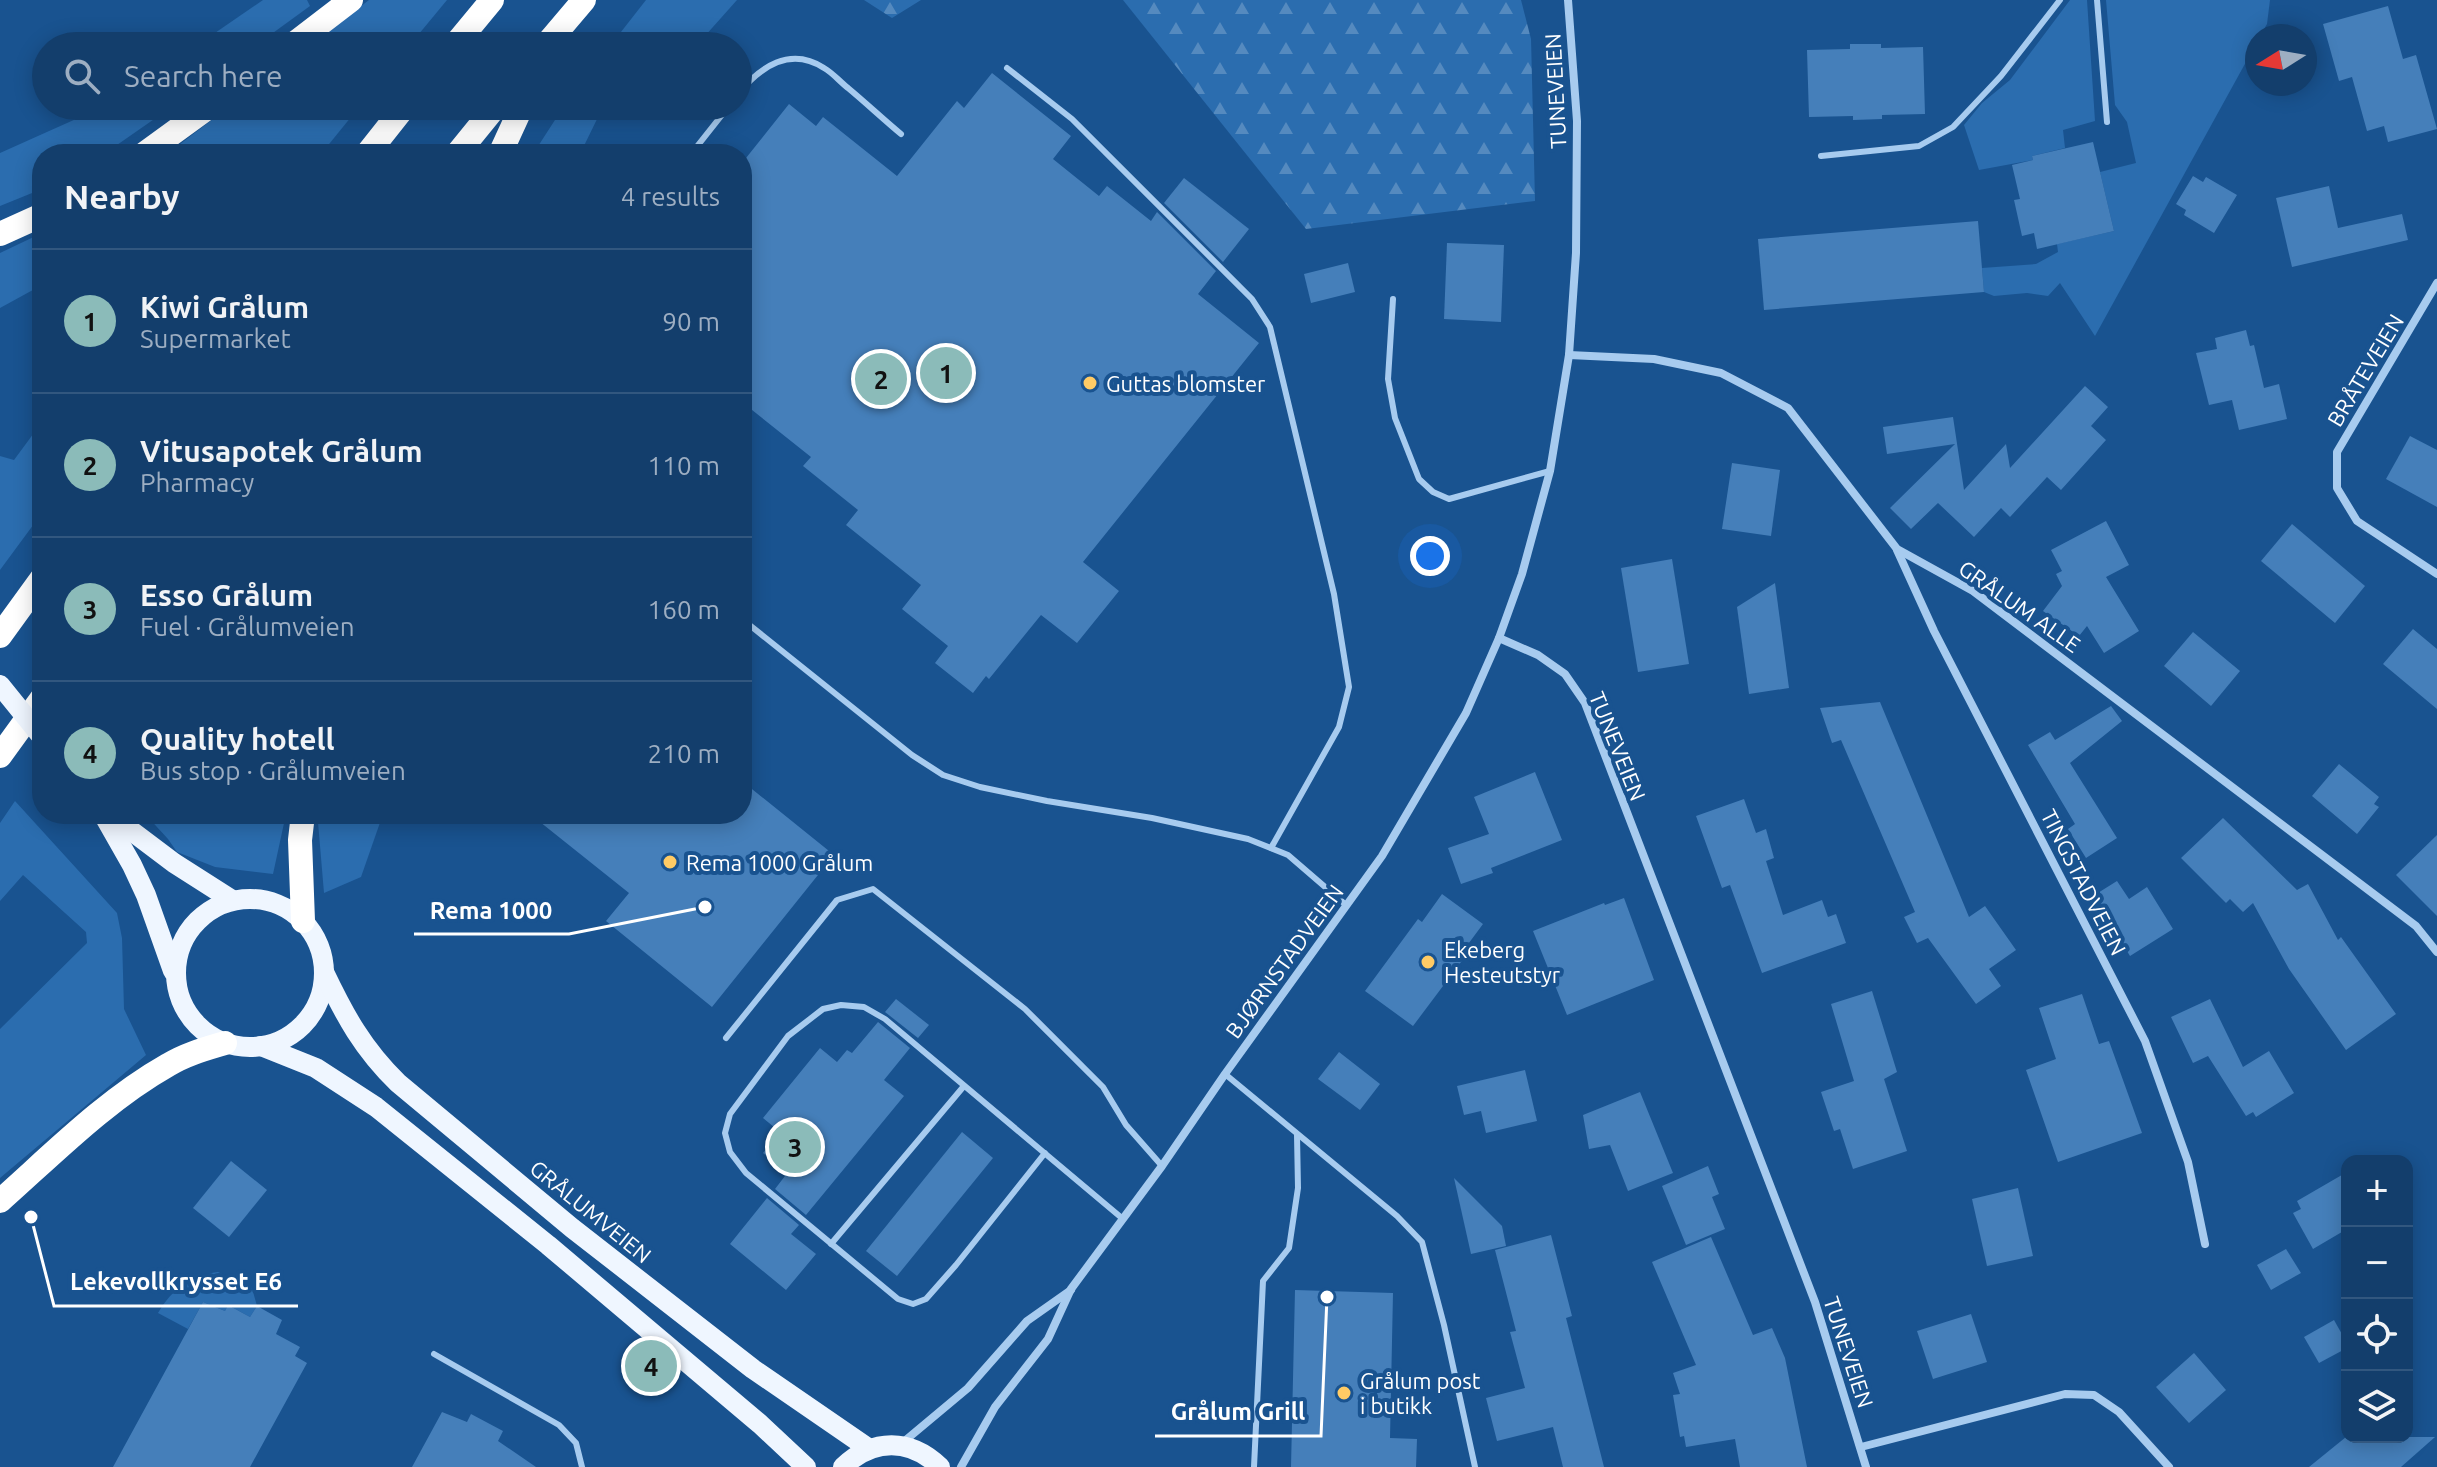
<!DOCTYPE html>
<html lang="en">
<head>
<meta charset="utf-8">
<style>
  :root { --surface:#133e6c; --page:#1c4572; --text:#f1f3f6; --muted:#9daec2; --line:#32577f; --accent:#8bbbb9 }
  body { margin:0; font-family:Ubuntu,sans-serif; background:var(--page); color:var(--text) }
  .controls { position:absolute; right:24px; bottom:24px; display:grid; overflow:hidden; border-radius:16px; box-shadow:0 4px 20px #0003 }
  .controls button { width:72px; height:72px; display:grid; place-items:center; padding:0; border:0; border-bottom:2px solid var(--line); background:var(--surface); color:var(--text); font:40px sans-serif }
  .compass { position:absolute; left:2245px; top:24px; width:72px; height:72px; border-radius:50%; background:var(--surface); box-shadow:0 4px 20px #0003; rotate:259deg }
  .you { position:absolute; left:1430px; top:556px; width:28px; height:28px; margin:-20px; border:6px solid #fff; border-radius:50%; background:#1a73e8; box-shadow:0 0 0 12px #1a73e833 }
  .badge { display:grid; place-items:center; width:52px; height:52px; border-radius:50%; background:var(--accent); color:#111; font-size:26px; font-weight:700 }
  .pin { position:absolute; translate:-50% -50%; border:4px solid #fff; box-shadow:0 2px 8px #0006 }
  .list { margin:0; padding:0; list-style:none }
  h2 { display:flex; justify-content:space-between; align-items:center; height:104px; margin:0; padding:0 32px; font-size:34px }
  h2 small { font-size:26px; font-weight:400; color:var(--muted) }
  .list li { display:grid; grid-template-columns:52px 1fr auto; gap:24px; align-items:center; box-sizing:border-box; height:144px; padding:0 32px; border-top:2px solid var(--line) }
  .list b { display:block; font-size:30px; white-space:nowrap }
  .list p { margin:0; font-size:26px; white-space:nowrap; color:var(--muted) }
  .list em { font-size:26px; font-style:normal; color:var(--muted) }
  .icon { flex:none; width:44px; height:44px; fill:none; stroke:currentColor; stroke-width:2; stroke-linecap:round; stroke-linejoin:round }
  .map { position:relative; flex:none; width:2437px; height:1467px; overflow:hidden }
  .search { position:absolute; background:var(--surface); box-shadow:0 4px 20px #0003; left:32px; top:32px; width:720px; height:88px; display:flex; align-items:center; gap:20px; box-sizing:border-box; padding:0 28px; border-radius:44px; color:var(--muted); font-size:30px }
  .panel { position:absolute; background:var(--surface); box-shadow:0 4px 20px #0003; left:32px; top:144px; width:720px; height:680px; border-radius:32px }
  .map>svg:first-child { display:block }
</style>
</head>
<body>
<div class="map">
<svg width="2437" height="1467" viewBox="0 0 2437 1467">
  <defs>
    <pattern id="forest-firs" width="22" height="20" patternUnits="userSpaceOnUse" patternTransform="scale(2)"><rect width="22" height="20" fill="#2b6daf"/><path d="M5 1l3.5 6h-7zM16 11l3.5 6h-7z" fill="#558abf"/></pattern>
  </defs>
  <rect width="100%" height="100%" fill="#195390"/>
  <g fill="#2b6daf">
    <polygon points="263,0 307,0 310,6 255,46 196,46"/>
    <polygon points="369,0 447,0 409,46 309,46"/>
    <polygon points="646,0 737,0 696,46 610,46"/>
    <polygon points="2070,0 2087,0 2095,121 2063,130 2065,148 2032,156 2033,160 1979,170 1964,125 1982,103 2010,80"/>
    <polygon points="2106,0 2270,0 2267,24 2260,36 2257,36 2257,42 2095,336 2060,283 2048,296 2027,293 1994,296 1984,292 1982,268 2036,264 2058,252 2057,244 2114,231 2100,172 2136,163 2127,122 2115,105"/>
    <polygon points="105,106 173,106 104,154 42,154 42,189 0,206 0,153"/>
    <polygon points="230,106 360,106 321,154 167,154"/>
    <polygon points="564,106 613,106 600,113 580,154 533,154"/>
    <polygon points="42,233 42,285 0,308 0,253"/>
    <polygon points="42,422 42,513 0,570 0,456 14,460"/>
    <polygon points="15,801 117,913 122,938 124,1009 146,1055 0,1178 0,1029 87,943 86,932 23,875 0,901 0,823"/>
    <polygon points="145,814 286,814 273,874 215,867 177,852 168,839"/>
    <polygon points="319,814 383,814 361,877 324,893 318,822"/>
    <path d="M218 1272 252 1288 257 1306 250 1317 228 1305 225 1311 203 1302 188 1329 158 1313C172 1289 190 1276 218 1272Z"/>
  </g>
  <g fill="url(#forest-firs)">
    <polygon points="864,0 921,0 892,18"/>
    <polygon points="1123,0 1521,0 1531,39 1535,201 1306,229"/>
  </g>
  <g fill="#457fba">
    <polygon points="2388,6 2403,59 2416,55 2437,129 2388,142 2384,126 2367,131 2352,77 2339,81 2323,24"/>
    <polygon points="1850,44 1881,44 1881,48 1923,47 1925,114 1882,115 1882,119 1853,120 1853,116 1809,117 1807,50 1850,49"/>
    <polygon points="992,73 1071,136 1053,159 1099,196 1107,186 1151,221 1157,212 1216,271 1198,294 1259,343 1083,562 1119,591 1077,643 1041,615 989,679 986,676 973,693 935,663 948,646 902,609 921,585 846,525 858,510 803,466 811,457 742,402 742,163 789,104 816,126 823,117 897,176 957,101 964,108"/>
    <polygon points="2093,142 2114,231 2037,249 2034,233 2022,236 2014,200 2020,199 2012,165 2033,160 2032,156"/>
    <polygon points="2193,176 2203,182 2206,177 2237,195 2214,233 2184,215 2186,210 2176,204"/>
    <polygon points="1184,178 1249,229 1223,262 1164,203"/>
    <polygon points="2329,186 2338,228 2402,214 2408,240 2292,267 2276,198"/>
    <polygon points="1978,221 1984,292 1764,310 1758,239"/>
    <polygon points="1447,243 1504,245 1501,322 1444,319"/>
    <polygon points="1348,263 1355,292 1311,303 1304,274"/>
    <polygon points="2246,330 2250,346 2254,345 2264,388 2279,384 2287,419 2239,430 2232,400 2209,405 2196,353 2217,349 2215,338"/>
    <polygon points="2085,386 2108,407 2091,426 2106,440 2061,490 2047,477 2010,517 2001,508 1974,537 1938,503 1911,529 1890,508 1955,444 1887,454 1883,427 1953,417 1964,490 2006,444 2010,468"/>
    <polygon points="2410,436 2437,450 2437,507 2386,479"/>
    <polygon points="1732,463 1780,470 1771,536 1722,529"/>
    <polygon points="2106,521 2129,565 2106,577 2139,631 2104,653 2087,626 2079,636 2043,611 2062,586 2056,574 2062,571 2051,550"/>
    <polygon points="2292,524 2365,586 2335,623 2261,561"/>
    <polygon points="1672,559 1689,664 1638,672 1621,568"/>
    <polygon points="1775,583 1789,688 1749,694 1737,607"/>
    <polygon points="2413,629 2437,649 2437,709 2383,664"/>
    <polygon points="2193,632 2240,671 2211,706 2164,666"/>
    <polygon points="1880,702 1969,917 1985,906 2016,950 1989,969 2001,986 1976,1004 1928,938 1917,943 1904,917 1915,912 1841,740 1832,743 1820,708"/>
    <polygon points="2111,706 2122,721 2070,763 2117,838 2086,858 2068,829 2075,824 2028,745 2050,732 2055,740"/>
    <polygon points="2339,764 2379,797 2374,804 2379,807 2357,834 2312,796"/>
    <polygon points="1535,772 1562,840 1491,868 1493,873 1461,884 1448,848 1489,834 1474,797"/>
    <polygon points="742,781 834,855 712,1007 606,921 629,893 530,814 742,814"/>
    <polygon points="1744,799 1756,833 1766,829 1774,858 1766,861 1783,915 1822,900 1828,917 1836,914 1846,943 1762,973 1730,885 1722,888 1696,816"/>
    <polygon points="2223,818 2297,890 2308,884 2338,940 2341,937 2396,1014 2346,1050 2289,969 2253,903 2243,912 2230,899 2226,903 2181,858"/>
    <polygon points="2437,835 2437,916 2396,875"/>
    <polygon points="2117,881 2129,899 2147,887 2173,929 2130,956 2093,896"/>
    <polygon points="1442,894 1483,924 1463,951 1467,954 1413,1026 1365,991 1418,919 1422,922"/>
    <polygon points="1624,898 1654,980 1567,1015 1533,931 1604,903 1605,905"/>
    <polygon points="1872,991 1897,1072 1884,1079 1907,1151 1853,1169 1840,1129 1834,1131 1821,1092 1854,1081 1831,1004"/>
    <polygon points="2082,994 2099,1044 2109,1041 2142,1133 2058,1162 2026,1070 2056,1059 2039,1008"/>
    <polygon points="896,999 929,1025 918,1038 885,1012"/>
    <polygon points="2210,999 2243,1067 2269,1051 2294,1093 2256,1117 2253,1112 2246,1116 2208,1056 2193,1063 2171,1017"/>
    <polygon points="878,1022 910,1048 884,1080 904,1096 806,1215 775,1189 785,1176 768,1161 770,1159 763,1153 780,1132 763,1118 820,1048 837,1062 847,1050 852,1053"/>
    <polygon points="1339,1052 1380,1084 1360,1110 1318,1079"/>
    <polygon points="1525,1070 1537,1121 1486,1133 1481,1111 1464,1115 1457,1086"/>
    <polygon points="1640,1092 1673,1173 1628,1191 1610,1145 1589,1149 1583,1115"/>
    <polygon points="962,1132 993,1158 897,1276 866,1251"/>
    <polygon points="231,1161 267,1190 229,1237 193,1208"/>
    <polygon points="1708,1166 1719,1194 1712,1197 1725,1229 1686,1245 1662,1186"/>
    <polygon points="2347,1172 2347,1229 2313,1249 2293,1213 2301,1209 2297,1201"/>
    <polygon points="1454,1178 1502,1226 1506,1246 1471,1254"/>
    <polygon points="2018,1188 2033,1256 1987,1266 1972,1199"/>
    <polygon points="767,1198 799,1225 791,1234 816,1254 786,1290 730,1244"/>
    <polygon points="1551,1235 1572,1316 1566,1318 1604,1467 1563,1467 1553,1427 1497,1441 1486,1398 1525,1388 1510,1332 1516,1331 1495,1250"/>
    <polygon points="1711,1237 1753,1335 1772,1328 1785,1358 1807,1467 1740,1467 1735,1439 1686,1447 1684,1436 1680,1437 1673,1395 1680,1394 1673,1373 1696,1365 1652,1262"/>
    <polygon points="2286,1249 2301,1273 2271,1290 2257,1265"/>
    <polygon points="1295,1290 1393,1293 1390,1438 1417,1439 1416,1467 1291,1467"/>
    <polygon points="203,1302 225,1311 228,1305 250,1317 257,1306 282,1320 276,1334 300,1347 295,1356 307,1363 250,1467 113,1467"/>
    <polygon points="1971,1314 1987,1362 1933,1379 1917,1331"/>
    <polygon points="2334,1320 2347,1343 2347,1348 2319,1363 2304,1337"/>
    <polygon points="2194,1353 2226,1390 2189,1423 2156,1387"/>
    <polygon points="442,1412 467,1422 471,1414 503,1431 498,1441 536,1467 412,1467"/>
    <polygon points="2346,1437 2435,1437 2401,1467 2309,1467"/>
  </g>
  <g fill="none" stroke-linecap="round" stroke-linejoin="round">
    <g stroke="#a7cbef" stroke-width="6">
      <polyline points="2097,0 2107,122"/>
      <polyline points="1007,68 1072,119 1252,299 1270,327 1334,594 1349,687 1339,727 1271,848"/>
      <path d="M738 94C760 67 790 46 824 68 833 73 840 82 848 88 866 103 883 119 901 134"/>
      <polyline points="691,154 729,106"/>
      <polyline points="1821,156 1919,146 1953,127 2001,76 2060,0"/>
      <polyline points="1393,299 1388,379 1395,418 1419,479 1433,492 1449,499 1550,471"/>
      <polyline points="742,619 912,755 943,775 980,787 1047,801 1152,818 1248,839 1288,855 1346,905"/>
      <polyline points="726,1038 837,900 873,889 1025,1009 1103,1087 1126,1125 1162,1166"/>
      <polyline points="1225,1074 1397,1216 1422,1242 1444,1325 1475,1467"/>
      <polyline points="1045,1153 956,1265 926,1299 913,1304 898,1299 746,1173 730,1152 725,1133 730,1114 788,1036 823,1009 841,1005 864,1007 885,1019 1123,1219"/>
      <polyline points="831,1244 964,1086"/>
      <polyline points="434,1354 559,1425 576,1443 582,1467"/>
      <polyline points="1254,1467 1263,1281 1289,1248 1298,1188 1297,1135"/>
    </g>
    <g stroke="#a7cbef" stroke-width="8">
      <polyline points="2437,283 2337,452 2337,488 2357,521 2437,574"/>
      <polyline points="1569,355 1654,359 1721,373 1788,408 1897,549 1973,591 2416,926 2437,952"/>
      <polyline points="1897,550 1934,631 2145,1041 2188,1162 2205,1244"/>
      <polyline points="1499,638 1538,655 1565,674 1585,703 1815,1302 1866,1467"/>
      <polyline points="901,1444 968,1388 1027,1321 1071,1290"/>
      <polyline points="1861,1447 2065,1394 2094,1395 2119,1412 2169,1467"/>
      <polyline points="961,1467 995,1407 1048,1339 1071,1289 1162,1166 1225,1074 1382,856 1466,713 1499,638 1522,574 1550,471 1569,355 1576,253 1577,121 1568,0"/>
    </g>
    <g stroke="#eff6ff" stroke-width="20">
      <polyline points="103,814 132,865 146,895 173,971"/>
      <polyline points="109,814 174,863 232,900"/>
      <circle cx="250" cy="973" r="74"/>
      <path d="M324 972C345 1016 363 1049 398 1083L572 1228 753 1369 868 1448"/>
      <polyline points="261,1046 316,1068 376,1107 548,1245 760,1424 806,1467"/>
      <path d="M843 1467C873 1438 910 1438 940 1467"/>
    </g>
    <g stroke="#fff" stroke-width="24">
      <polyline points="291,46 351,0"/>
      <polyline points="454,46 492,0"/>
      <polyline points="545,46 584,0"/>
      <polyline points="144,154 210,106"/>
      <polyline points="367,154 405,106"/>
      <polyline points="457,154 496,106"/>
      <polyline points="500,154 522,106"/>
      <polyline points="0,234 42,215"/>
      <polyline points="0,636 42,578"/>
      <polyline points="0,756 42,698"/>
      <polyline points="303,921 300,840 303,814"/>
      <path d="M0 1201C53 1154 106 1100 168 1065 186 1054 205 1049 225 1043"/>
    </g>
    <polyline stroke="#eff6ff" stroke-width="20" points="0,685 42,737"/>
  </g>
  <g fill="#ffcb65" stroke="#195390" stroke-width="3">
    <circle cx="1090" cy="383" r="8"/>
    <circle cx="670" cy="862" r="8"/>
    <circle cx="1428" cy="962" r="8"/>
    <circle cx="1344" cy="1393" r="8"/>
  </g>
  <g text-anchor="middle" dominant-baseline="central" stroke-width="8" stroke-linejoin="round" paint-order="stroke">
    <g font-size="22" fill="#fff" stroke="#195390">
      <text transform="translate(1555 91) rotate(-93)">TUNEVEIEN</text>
      <text transform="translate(2365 370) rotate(-59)">BRÅTEVEIEN</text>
      <text transform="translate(2020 606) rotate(35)">GRÅLUM ALLE</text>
      <text transform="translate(1618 746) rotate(68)">TUNEVEIEN</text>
      <text transform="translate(2084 882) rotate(63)">TINGSTADVEIEN</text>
      <text transform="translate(1284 961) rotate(-54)">BJØRNSTADVEIEN</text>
      <text transform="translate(591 1211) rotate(39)">GRÅLUMVEIEN</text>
      <text transform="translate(1849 1352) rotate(72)">TUNEVEIEN</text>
    </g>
    <g font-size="22" fill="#fff" stroke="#195390" text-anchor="start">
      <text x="1106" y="383">Guttas blomster</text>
      <text x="686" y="862">Rema 1000 Grålum</text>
      <text x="1444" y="949">Ekeberg<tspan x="1444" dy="25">Hesteutstyr</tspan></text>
      <text x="1360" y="1380">Grålum post<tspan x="1360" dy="25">i butikk</tspan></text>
    </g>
  </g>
  <path fill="none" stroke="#fff" stroke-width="3" d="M705 907L569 934H414M31 1217L54 1306H298M1327 1297L1321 1436H1155"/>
  <g fill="#fff" stroke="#195390" stroke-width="3">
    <circle cx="705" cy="907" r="8"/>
    <circle cx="31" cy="1217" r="8"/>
    <circle cx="1327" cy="1297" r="8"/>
  </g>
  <g font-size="24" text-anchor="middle" font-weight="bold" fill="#fff" stroke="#195390" stroke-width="8" stroke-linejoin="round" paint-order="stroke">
    <text x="491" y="919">Rema 1000</text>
    <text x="176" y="1290">Lekevollkrysset E6</text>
    <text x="1238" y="1420">Grålum Grill</text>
  </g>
</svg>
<div class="controls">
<button>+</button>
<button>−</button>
<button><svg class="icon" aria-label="locate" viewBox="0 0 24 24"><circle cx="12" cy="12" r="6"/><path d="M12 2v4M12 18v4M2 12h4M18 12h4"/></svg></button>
<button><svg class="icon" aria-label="layers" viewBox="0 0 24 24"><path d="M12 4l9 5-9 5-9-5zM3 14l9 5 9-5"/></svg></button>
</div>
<svg class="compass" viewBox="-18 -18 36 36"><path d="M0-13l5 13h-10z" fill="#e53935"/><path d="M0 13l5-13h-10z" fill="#9daec2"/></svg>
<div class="you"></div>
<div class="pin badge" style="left:946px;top:373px">1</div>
<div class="pin badge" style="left:881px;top:379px">2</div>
<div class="pin badge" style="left:795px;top:1147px">3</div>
<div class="pin badge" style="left:651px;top:1366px">4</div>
<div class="search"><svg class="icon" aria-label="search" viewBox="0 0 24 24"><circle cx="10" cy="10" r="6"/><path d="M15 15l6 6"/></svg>Search here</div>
<section class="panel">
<h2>Nearby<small>4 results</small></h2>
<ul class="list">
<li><span class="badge">1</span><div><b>Kiwi Grålum</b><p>Supermarket</p></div><em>90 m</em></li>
<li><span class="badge">2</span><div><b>Vitusapotek Grålum</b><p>Pharmacy</p></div><em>110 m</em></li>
<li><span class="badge">3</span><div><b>Esso Grålum</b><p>Fuel · Grålumveien</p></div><em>160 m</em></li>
<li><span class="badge">4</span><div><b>Quality hotell</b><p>Bus stop · Grålumveien</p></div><em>210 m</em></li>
</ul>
</section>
</div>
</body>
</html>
